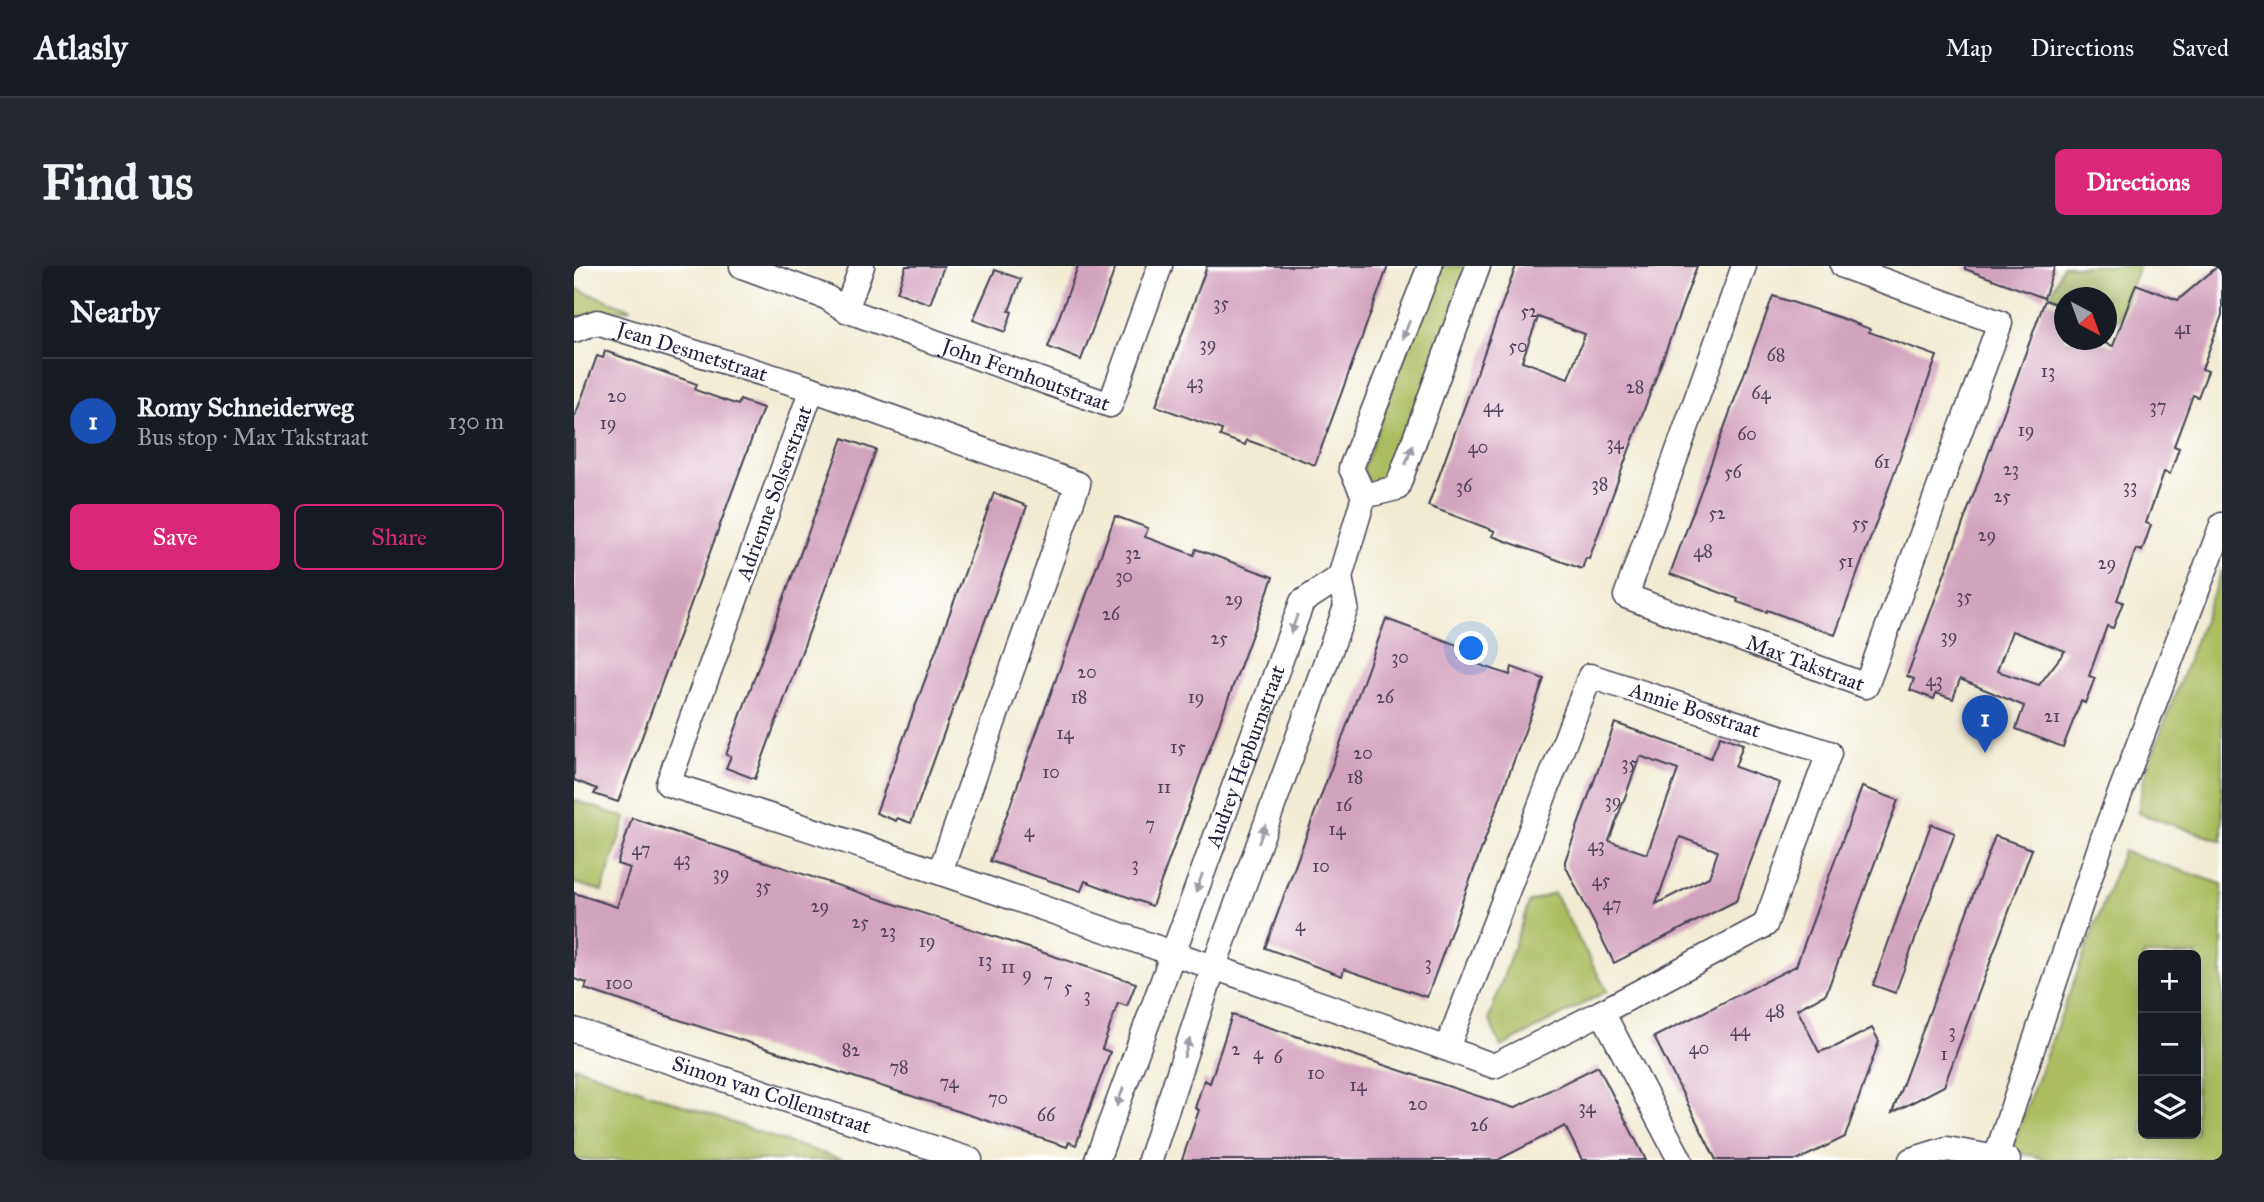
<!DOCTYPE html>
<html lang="en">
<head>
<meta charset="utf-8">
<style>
  :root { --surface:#171b24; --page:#242831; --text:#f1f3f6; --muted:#9ea1a6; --line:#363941; --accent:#db2777 }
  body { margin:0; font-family:"IM FELL Great Primer",serif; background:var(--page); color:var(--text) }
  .controls { position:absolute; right:21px; bottom:21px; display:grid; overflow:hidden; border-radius:10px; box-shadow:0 4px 18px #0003 }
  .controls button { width:63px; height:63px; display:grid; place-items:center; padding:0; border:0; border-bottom:2px solid var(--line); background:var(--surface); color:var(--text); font:35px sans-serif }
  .compass { position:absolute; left:1480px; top:21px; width:63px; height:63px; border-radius:50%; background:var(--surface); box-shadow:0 4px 18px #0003; rotate:139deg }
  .you { position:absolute; left:898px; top:383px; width:24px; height:24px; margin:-18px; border:5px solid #fff; border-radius:50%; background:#1a73e8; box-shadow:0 0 0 10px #1a73e833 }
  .badge { display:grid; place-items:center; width:46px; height:46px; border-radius:50%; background:var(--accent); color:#fff; font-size:23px; font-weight:700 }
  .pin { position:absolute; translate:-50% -58px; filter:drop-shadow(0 2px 4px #0008) }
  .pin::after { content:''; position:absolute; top:37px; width:24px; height:21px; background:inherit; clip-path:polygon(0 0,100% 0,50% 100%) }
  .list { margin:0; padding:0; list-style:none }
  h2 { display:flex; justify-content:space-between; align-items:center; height:91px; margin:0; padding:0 28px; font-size:30px }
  h2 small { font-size:23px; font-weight:400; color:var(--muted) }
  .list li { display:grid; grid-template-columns:46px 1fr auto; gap:21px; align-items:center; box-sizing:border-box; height:126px; padding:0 28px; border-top:2px solid var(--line) }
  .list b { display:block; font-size:26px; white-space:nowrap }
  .list p { margin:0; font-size:23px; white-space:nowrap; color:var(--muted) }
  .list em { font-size:23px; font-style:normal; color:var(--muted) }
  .actions { display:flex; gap:14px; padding:21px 28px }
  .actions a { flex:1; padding:16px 0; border:2px solid var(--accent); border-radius:10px; text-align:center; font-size:24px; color:var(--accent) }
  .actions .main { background:var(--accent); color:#fff }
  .icon { flex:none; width:38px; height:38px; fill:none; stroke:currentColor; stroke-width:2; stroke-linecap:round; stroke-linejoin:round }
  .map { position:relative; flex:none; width:1648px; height:894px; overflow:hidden; border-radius:10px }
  header { display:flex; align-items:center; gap:42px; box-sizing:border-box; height:98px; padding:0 35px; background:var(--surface); border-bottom:2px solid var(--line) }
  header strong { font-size:33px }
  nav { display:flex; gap:38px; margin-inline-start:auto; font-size:24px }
  .intro { display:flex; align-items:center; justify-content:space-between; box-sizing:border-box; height:168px; padding:0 42px }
  h1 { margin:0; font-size:49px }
  .button { padding:18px 32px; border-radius:10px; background:var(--accent); color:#fff; font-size:24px; font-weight:700 }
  main { display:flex; gap:42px; padding:0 42px }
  aside { flex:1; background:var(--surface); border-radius:10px; box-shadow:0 4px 18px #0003 }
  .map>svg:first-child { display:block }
</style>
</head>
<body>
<header>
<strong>Atlasly</strong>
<nav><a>Map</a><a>Directions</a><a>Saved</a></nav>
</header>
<div class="intro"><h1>Find us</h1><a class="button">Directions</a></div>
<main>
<aside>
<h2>Nearby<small></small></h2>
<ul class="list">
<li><span class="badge" style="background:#1a4fb4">1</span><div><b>Romy Schneiderweg</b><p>Bus stop · Max Takstraat</p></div><em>130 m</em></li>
</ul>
<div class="actions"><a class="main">Save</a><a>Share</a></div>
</aside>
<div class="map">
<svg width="1648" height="894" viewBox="0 0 1648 894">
  <rect width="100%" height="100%" fill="#fff"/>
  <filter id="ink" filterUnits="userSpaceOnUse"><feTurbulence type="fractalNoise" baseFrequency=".0143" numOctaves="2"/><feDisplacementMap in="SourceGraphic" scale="14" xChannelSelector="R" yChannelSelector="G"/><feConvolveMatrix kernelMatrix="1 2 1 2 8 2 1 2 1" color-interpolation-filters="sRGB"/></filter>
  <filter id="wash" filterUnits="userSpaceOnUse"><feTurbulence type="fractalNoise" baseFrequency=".00686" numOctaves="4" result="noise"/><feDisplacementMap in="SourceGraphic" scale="28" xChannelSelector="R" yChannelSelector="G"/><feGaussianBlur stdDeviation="1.57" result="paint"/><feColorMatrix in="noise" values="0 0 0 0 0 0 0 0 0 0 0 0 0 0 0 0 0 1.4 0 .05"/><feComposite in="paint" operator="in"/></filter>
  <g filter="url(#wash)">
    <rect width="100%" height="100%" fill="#f2ebd4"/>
    <g fill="#abbd61" stroke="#66704e" stroke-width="2" fill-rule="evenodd">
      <polygon points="863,0 896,0 817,215 798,222 789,205"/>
      <polygon points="1489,0 1565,0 1544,55 1533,51 1532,32 1490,32 1490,34 1477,29"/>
      <polygon points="0,22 57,43 7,50 0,56"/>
      <polygon points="1648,304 1648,575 1564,547 1570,511"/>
      <polygon points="0,534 52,552 28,625 0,617"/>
      <path d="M1549 585 1648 618V894H1473L1437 883ZM1569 689H1622V868H1569Z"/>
      <polygon points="980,627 1033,725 927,781 915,753 955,636"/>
      <polygon points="0,800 198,871 269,894 3,894 0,887"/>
    </g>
    <g id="blocks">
      <g fill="#d2a3bd" fill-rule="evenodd">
        <polygon points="332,0 370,0 356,38 323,26"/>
        <polygon points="504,0 542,0 507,94 474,81"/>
        <polygon points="633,0 814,0 741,199 673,174 671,179 646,170 648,164 582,140"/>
        <path d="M942 0H1123L1015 293 1012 292 1008 303 918 270 921 265 854 240ZM964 51 1011 68 994 112 948 95Z"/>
        <polygon points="1391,0 1481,0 1470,32 1391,3"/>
        <path d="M1644 0H1648V49L1628 103 1634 105 1624 131 1619 129 1600 180 1605 182 1596 208 1590 206 1572 257 1577 259 1568 285 1562 283 1543 334 1549 336 1539 362 1533 360 1515 410 1521 412 1511 437 1507 435 1489 481 1442 463 1450 440 1386 413 1379 433 1362 427 1360 433 1336 424 1340 413 1333 410 1471 34 1490 41V74H1522L1539 80 1562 18 1604 34ZM1438 365 1491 385 1465 419 1423 405Z"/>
        <polygon points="421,4 447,13 435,45 438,46 431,66 399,54"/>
        <polygon points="1199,30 1267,52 1296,63 1295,66 1363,90 1261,369 1193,344 1192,346 1163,336 1164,333 1096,308"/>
        <polygon points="31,85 123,118 121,124 164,139 166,134 189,142 44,536 20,528 23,523 0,514 0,153 23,90 29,92"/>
        <polygon points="269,172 302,184 181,513 152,502 157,490 152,489"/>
        <polygon points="420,227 453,240 337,557 323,552 322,555 302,547"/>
        <polygon points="541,250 574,262 571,271 620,289 622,283 699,311 578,640 511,615 507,625 416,595"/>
        <polygon points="812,353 889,381 885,392 936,409 938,401 970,413 853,731 770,703 768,710 691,682"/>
        <path d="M1041 457 1137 492 1146 470 1169 478 1161 501 1206 517 1162 635 1040 697 991 599V595ZM1066 490 1104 504 1073 588 1035 575ZM1106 571 1144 585 1135 611 1082 638Z"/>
        <polygon points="1288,521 1324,534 1252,728 1223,743 1245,786 1263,780 1298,762 1305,775 1271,871 1224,894 1142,894 1080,771 1222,700"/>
        <polygon points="58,552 562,717 553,740 544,737 528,783 536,786 502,879 495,876 493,881 11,723 13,717 0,713 0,627 43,641 56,602 43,598"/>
        <polygon points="1357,558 1381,567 1321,727 1299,719"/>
        <polygon points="1421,570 1458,583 1401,737 1370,820 1318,847"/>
        <polygon points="658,749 940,842 1024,800 1072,894 1008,894 991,860 924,894 608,894 625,844 621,842 630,814 636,817"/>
      </g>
    </g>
  </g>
  <g filter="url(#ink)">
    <use href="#blocks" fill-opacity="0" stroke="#414052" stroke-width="2"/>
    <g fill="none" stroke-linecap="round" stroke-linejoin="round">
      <g stroke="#414052" stroke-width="27">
        <g id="minor">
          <polyline points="168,0 252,31 272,44"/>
          <path id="s1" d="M288 0 272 44 536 139 586 0"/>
          <path id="s2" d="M1170 0 1052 330 1292 420 1426 57 1269 0"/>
          <path id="s3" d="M0 64 23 56 238 123"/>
          <polyline points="790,230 823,222 904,0"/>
          <path d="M366 606 504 218 238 123 94 518C263 570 429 628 595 686 704 723 812 760 920 800L1028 746 1191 659 1255 487 1016 410 873 782"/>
          <polyline points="1028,746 1106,894"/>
          <path id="s4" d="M0 764 396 894"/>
          <path id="s5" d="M523 894 728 336 766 311"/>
          <polyline points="576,894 640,700 772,341 766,311 790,230 777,202 856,0"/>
          <polyline points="1337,894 1373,883 1434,894"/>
          <polyline points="1421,894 1529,572 1648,259"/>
        </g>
      </g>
      <use href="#minor" stroke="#fff" stroke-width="24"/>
    </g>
    <defs><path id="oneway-solid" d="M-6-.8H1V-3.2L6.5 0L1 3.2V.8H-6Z" transform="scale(1.75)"/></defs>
    <g fill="#9c9ca7">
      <use href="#oneway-solid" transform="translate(832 64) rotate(111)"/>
      <use href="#oneway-solid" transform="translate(835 189) rotate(-70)"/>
      <use href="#oneway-solid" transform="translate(720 358) rotate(110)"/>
      <use href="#oneway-solid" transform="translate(688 568) rotate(-70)"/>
      <use href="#oneway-solid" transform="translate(625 617) rotate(110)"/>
      <use href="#oneway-solid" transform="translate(613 782) rotate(-72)"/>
      <use href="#oneway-solid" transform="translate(546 831) rotate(110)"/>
    </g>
  </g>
  <g text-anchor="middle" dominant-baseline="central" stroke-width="6" stroke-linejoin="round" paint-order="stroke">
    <g font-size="18" fill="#4e425c">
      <text x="647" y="37">35</text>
      <text x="955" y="45">52</text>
      <text x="1609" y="62">41</text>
      <text x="634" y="78">39</text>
      <text x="944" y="80">50</text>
      <text x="1202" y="89">68</text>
      <text x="1474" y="105">13</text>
      <text x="621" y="116">43</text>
      <text x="1061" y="121">28</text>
      <text x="1187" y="127">64</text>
      <text x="43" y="130">20</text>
      <text x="919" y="140">44</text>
      <text x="1584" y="140">37</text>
      <text x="34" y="157">19</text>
      <text x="1452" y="164">19</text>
      <text x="1173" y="168">60</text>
      <text x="1041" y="177">34</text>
      <text x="904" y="181">40</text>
      <text x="1308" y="196">61</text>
      <text x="1437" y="203">23</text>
      <text x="1159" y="206">56</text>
      <text x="1026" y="218">38</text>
      <text x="890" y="220">36</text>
      <text x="1556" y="220">33</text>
      <text x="1428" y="230">25</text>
      <text x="1143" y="247">52</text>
      <text x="1286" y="257">55</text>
      <text x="1413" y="269">29</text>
      <text x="1129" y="285">48</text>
      <text x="559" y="287">32</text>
      <text x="1272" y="295">51</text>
      <text x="1533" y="297">29</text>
      <text x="550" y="310">30</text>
      <text x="1390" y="330">35</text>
      <text x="660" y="333">29</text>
      <text x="537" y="348">26</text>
      <text x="1375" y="370">39</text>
      <text x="645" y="372">25</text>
      <text x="826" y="391">30</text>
      <text x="513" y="406">20</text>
      <text x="1360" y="414">43</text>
      <text x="505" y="431">18</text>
      <text x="622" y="431">19</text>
      <text x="811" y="431">26</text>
      <text x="1478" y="450">21</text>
      <text x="491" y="467">14</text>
      <text x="604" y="481">15</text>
      <text x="789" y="487">20</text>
      <text x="1055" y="497">35</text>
      <text x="477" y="506">10</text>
      <text x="781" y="511">18</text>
      <text x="590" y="521">11</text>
      <text x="1039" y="535">39</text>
      <text x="770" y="539">16</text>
      <text x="576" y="558">7</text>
      <text x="763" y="563">14</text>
      <text x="455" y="565">4</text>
      <text x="1022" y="579">43</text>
      <text x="67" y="583">47</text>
      <text x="108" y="593">43</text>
      <text x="561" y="598">3</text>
      <text x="747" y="600">10</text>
      <text x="147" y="607">39</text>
      <text x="1027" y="614">45</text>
      <text x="189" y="620">35</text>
      <text x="1038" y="638">47</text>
      <text x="246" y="640">29</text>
      <text x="286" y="656">25</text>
      <text x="726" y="659">4</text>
      <text x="314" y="665">23</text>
      <text x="353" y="675">19</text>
      <text x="411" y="694">13</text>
      <text x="854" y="697">3</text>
      <text x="434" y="701">11</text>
      <text x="453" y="708">9</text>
      <text x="474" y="714">7</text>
      <text x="45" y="717">100</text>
      <text x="494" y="721">5</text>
      <text x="513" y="729">3</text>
      <text x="1201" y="745">48</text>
      <text x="1166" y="764">44</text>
      <text x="1378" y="765">3</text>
      <text x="1125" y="782">40</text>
      <text x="662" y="783">2</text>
      <text x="277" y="784">82</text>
      <text x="684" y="787">4</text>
      <text x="1370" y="788">1</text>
      <text x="704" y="791">6</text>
      <text x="325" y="801">78</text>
      <text x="742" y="807">10</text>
      <text x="375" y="816">74</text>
      <text x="784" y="819">14</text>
      <text x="424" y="832">70</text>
      <text x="844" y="838">20</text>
      <text x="1013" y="841">34</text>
      <text x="472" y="849">66</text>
      <text x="905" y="859">26</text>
    </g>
    <g font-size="21" fill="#22223b" stroke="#fff">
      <text stroke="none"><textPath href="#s3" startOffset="124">Jean Desmetstraat</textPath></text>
      <text stroke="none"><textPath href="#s1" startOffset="238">John Fernhoutstraat</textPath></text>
      <text transform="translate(200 227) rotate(-70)">Adrienne Solserstraat</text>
      <text stroke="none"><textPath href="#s2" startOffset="542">Max Takstraat</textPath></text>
      <text transform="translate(1121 444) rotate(18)">Annie Bosstraat</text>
      <text stroke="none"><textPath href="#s5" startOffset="430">Audrey Hepburnstraat</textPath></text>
      <text stroke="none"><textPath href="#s4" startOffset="208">Simon van Collemstraat</textPath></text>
    </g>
  </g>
</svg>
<div class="controls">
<button>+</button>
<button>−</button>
<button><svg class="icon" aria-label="layers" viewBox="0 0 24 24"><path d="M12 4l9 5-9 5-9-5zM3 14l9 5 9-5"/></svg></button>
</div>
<svg class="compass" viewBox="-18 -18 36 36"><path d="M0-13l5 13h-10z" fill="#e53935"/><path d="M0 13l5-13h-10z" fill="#9ea1a6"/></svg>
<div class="you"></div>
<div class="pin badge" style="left:1411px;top:487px;background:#1a4fb4">1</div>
</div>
</main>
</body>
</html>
